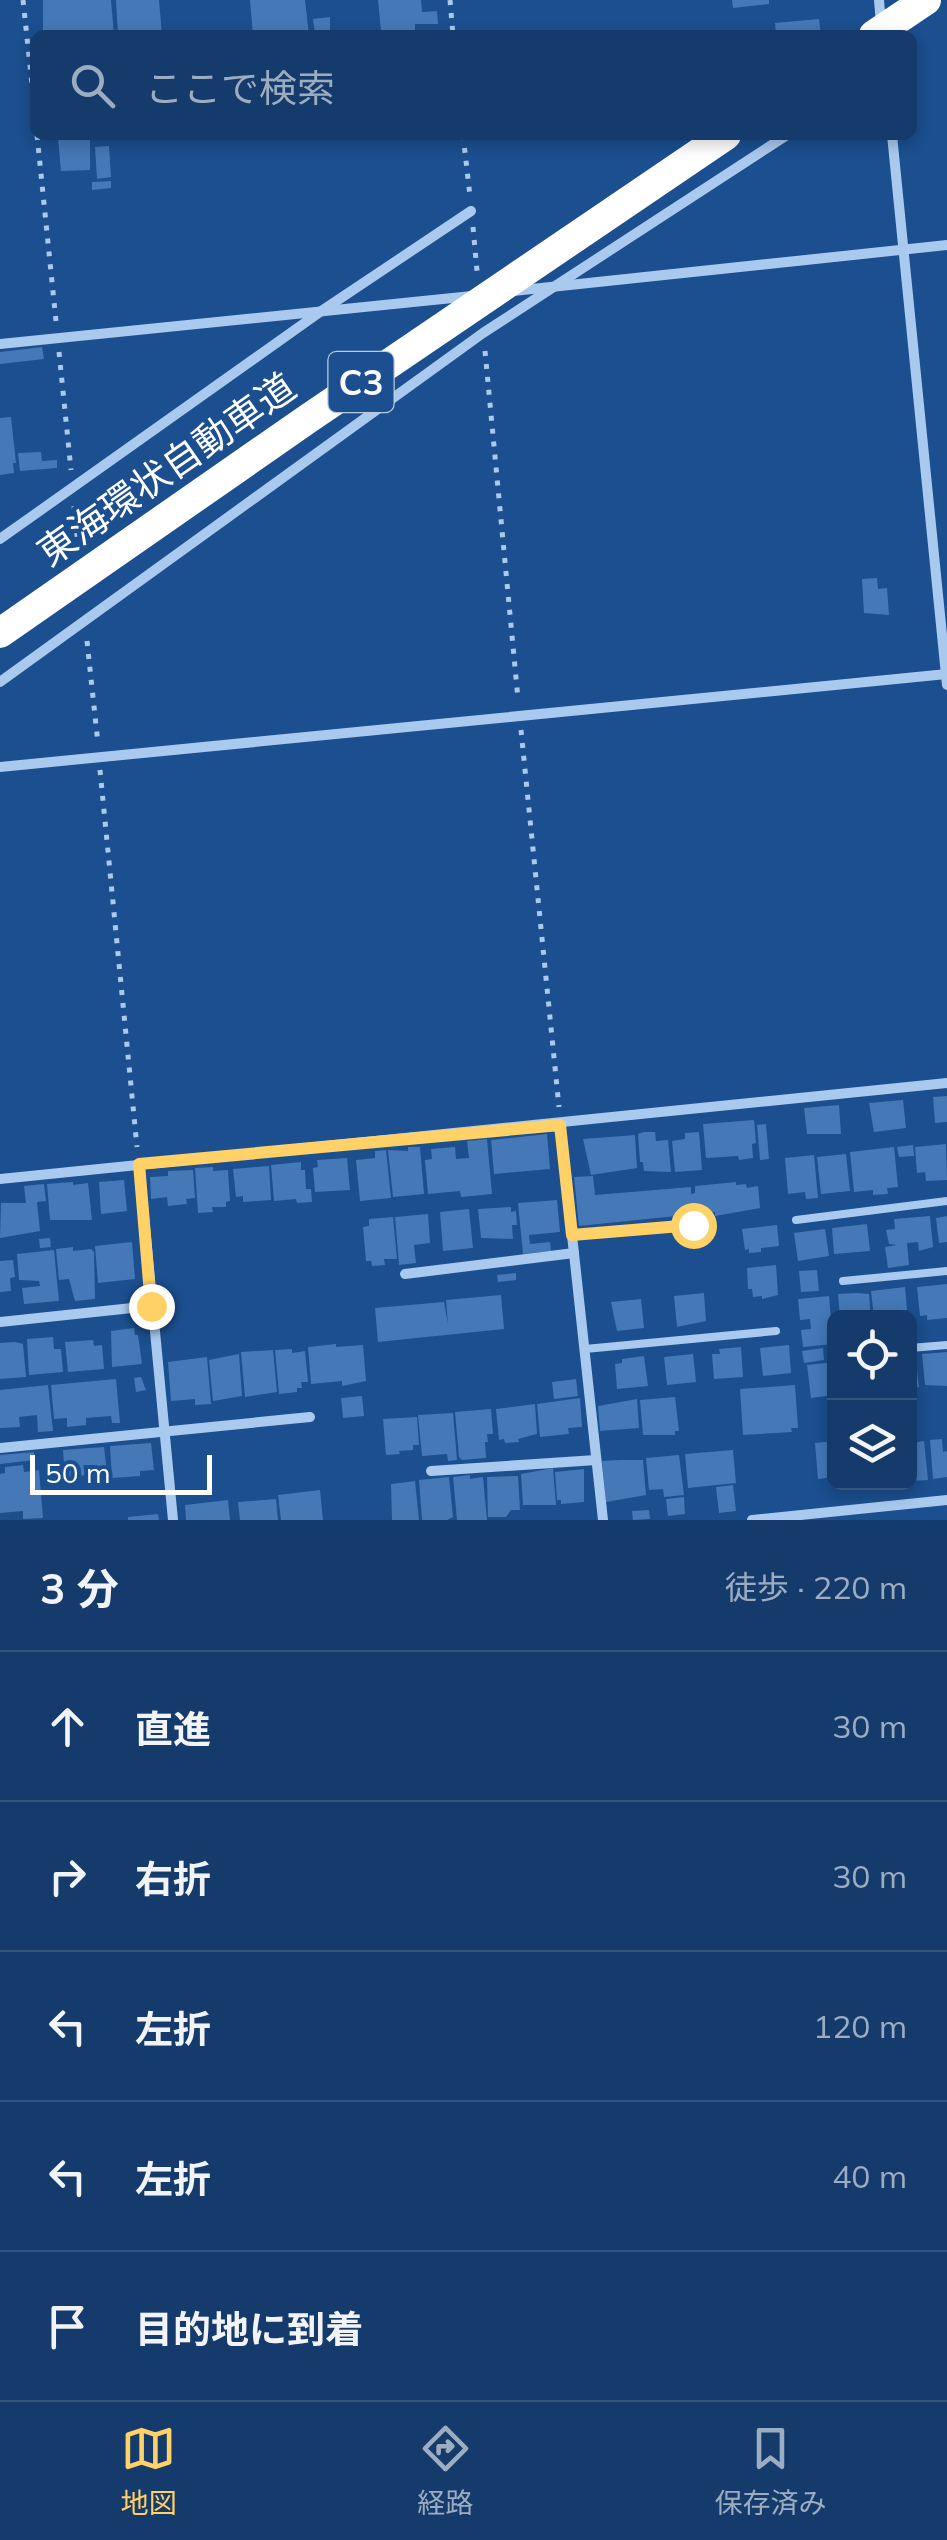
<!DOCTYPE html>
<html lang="ja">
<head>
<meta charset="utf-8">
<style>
  :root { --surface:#143b6b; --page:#214673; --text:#f1f3f6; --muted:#9dadc1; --line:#33557e; --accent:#ffd166 }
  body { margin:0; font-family:Mulish,"Noto Sans JP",sans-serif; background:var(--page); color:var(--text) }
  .controls { position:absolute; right:30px; bottom:30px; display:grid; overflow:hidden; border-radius:15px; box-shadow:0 5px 15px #0003 }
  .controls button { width:90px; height:90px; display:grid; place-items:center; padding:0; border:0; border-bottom:2px solid var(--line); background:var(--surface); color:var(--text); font:50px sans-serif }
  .scale { position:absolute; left:30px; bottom:25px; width:182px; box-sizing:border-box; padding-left:10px; border:5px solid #fff; border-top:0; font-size:28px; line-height:35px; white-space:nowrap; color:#fff; -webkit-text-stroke:8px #1b4f8f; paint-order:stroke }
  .stop { position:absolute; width:30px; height:30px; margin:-22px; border:8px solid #ffd166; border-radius:50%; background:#fff }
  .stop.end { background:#ffd166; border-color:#fff; box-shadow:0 2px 10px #0008 }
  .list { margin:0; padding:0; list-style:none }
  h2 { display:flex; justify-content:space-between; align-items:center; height:130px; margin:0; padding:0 40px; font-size:42px }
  h2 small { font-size:32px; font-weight:400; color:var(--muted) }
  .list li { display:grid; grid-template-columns:65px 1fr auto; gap:30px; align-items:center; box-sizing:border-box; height:150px; padding:0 40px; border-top:2px solid var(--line) }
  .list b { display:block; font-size:38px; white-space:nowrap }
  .list em { font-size:32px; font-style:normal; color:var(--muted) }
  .icon { flex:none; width:55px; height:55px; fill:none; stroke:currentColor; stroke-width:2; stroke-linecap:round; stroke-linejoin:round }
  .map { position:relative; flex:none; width:947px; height:1520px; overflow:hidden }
  .search { position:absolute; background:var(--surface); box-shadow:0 5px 15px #0003; left:30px; right:30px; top:30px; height:110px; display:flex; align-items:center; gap:25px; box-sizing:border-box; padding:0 35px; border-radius:15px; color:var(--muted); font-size:38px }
  .sheet { height:880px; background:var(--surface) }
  nav { display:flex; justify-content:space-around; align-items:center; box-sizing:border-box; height:140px; border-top:2px solid var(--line); background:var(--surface); font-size:28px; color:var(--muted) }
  nav a { display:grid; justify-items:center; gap:5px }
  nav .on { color:var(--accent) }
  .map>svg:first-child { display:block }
</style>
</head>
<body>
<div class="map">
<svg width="947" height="1520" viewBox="0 0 947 1520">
  <rect width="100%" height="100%" fill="#1b4f8f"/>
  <g fill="#4478b7">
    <polygon points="43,0 111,0 114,35 43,35"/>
    <polygon points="116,0 159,0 162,35 118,35"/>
    <polygon points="250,0 305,0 309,35 253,35"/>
    <polygon points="378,0 421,0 422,12 437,11 438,24 415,24 415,34 393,35 392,30 381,31"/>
    <polygon points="732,0 769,0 769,4 733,8"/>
    <polygon points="330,17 330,35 315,35 313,19"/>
    <polygon points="819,19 821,35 776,35 775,23"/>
    <polygon points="90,136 90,170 61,171 58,139"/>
    <polygon points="109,146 111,177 97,179 95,147"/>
    <polygon points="111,181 111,188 92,190 92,182"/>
    <polygon points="42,347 44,359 0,364 0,352"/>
    <polygon points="11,417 16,463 13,463 14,473 0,475 0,418"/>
    <polygon points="41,452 42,461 57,460 57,468 20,471 18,453"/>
    <polygon points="877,578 878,589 887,588 889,615 864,613 862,579"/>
    <polygon points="947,1096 947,1122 935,1123 933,1097"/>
    <polygon points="903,1100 906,1128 874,1132 869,1103"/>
    <polygon points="839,1105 841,1134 807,1134 804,1108"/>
    <polygon points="754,1120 756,1143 752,1144 753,1158 739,1160 738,1156 706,1158 703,1124"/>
    <polygon points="766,1124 769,1159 760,1160 757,1125"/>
    <polygon points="644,1132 655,1132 656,1141 668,1140 671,1172 644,1171 643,1162 640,1162 638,1134"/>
    <polygon points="699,1132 702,1170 675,1172 672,1141 685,1139 685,1133"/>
    <polygon points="547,1134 550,1169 494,1174 491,1140"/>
    <polygon points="635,1135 637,1168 591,1175 583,1139"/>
    <polygon points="487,1139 492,1194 461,1197 460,1191 428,1194 425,1160 432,1159 431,1149 455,1147 456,1159 469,1158 467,1141"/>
    <polygon points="946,1144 947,1180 926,1181 925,1172 917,1173 915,1147"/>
    <polygon points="913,1145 914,1156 899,1157 897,1147"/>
    <polygon points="408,1147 420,1147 424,1194 393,1197 388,1150 408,1151"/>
    <polygon points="894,1147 898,1187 887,1188 888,1194 873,1195 873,1190 854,1192 850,1152"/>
    <polygon points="386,1150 391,1198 360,1201 356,1160 375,1158 375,1151"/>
    <polygon points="846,1154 850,1191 821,1194 817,1157"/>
    <polygon points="814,1155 818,1198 806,1199 805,1192 788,1194 785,1158"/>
    <polygon points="347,1158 350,1190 315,1192 313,1168 318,1167 317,1160"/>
    <polygon points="301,1162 301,1170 305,1170 306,1189 311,1189 312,1202 297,1203 296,1199 274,1201 271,1165"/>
    <polygon points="269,1166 271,1200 243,1202 243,1196 236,1197 233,1169"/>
    <polygon points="213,1167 213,1171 228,1170 230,1201 226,1202 226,1207 212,1207 213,1212 198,1213 195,1168"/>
    <polygon points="193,1170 195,1198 186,1199 187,1204 168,1206 167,1197 151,1199 150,1177 168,1176 168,1171"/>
    <polygon points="593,1176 595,1195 691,1187 691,1194 695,1193 695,1186 736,1182 736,1185 746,1184 747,1188 758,1186 760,1208 715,1216 715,1212 579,1226 574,1177"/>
    <polygon points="124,1180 127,1211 101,1214 99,1182"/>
    <polygon points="73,1182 73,1185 88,1183 92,1220 50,1220 47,1184"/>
    <polygon points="44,1184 46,1201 37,1202 40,1231 0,1238 1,1203 26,1203 24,1186"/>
    <polygon points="557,1200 560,1232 529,1235 530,1244 550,1242 551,1251 523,1254 518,1203"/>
    <polygon points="511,1207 511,1212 516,1211 517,1225 512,1225 513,1239 481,1238 478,1209"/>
    <polygon points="469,1209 473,1248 443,1251 440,1212"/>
    <polygon points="428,1214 430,1243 414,1245 416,1263 399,1265 395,1217"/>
    <polygon points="930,1216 933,1247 919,1251 918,1242 907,1243 909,1265 888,1268 885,1247 897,1245 889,1244 886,1230 895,1229 894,1219"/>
    <polygon points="947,1216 947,1242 939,1243 936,1218"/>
    <polygon points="393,1217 397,1259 384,1259 385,1265 372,1266 371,1261 366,1261 363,1227 369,1226 369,1219"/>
    <polygon points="867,1224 870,1251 834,1254 832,1228"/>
    <polygon points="777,1225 779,1246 761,1248 761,1252 749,1253 749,1249 745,1250 742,1229"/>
    <polygon points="825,1229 829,1256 798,1261 794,1233"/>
    <polygon points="50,1238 51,1247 40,1248 39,1239"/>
    <polygon points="132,1242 135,1279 98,1283 95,1246"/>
    <polygon points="73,1247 73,1251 91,1249 94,1252 95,1299 75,1301 69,1279 59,1280 56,1249"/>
    <polygon points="54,1250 59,1301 24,1304 22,1288 40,1286 39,1281 19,1280 17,1254"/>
    <polygon points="13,1260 15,1277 10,1278 11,1291 0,1292 0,1261"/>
    <polygon points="776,1265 778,1295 762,1299 762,1296 753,1297 752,1289 748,1289 747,1268"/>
    <polygon points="817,1270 819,1291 801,1292 799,1271"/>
    <polygon points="516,1273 516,1280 498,1282 497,1275"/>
    <polygon points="947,1284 947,1318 927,1320 927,1315 920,1316 917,1287"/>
    <polygon points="905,1287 907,1310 904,1310 904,1317 874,1318 871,1291"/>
    <polygon points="704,1293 706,1321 677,1327 674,1296"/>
    <polygon points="857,1293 869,1294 871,1318 840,1318 838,1294"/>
    <polygon points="501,1295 504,1329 378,1342 375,1308 444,1302 448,1324 446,1300"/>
    <polygon points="829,1296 833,1344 803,1347 801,1330 811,1329 810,1319 800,1320 798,1299"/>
    <polygon points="641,1299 644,1328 617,1331 611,1302"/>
    <polygon points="134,1328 135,1335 138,1335 142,1364 112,1367 111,1331"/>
    <polygon points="53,1337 54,1349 61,1349 63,1372 29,1375 27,1339"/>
    <polygon points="93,1340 94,1346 102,1345 104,1369 68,1372 65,1342"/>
    <polygon points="15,1342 23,1344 26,1377 0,1379 0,1343"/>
    <polygon points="336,1344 336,1347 363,1345 366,1381 342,1386 342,1381 311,1384 308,1347"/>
    <polygon points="789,1345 791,1373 763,1376 760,1348"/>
    <polygon points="741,1347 743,1377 714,1379 712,1354 720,1354 719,1349"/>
    <polygon points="823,1348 824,1360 804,1363 802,1351"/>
    <polygon points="292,1349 292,1353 305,1351 308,1382 301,1382 302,1388 297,1388 297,1392 279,1394 275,1350"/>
    <polygon points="273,1350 277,1392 245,1397 241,1352"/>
    <polygon points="947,1352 947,1386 925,1385 922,1354"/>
    <polygon points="239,1354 242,1396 213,1401 209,1360"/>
    <polygon points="693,1354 696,1382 667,1385 664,1357"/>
    <polygon points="915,1355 919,1387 910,1388 910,1356"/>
    <polygon points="644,1356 648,1386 617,1389 615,1364 622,1363 622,1359"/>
    <polygon points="207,1357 211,1404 195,1405 195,1399 171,1401 168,1362"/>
    <polygon points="834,1362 834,1395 811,1398 807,1365"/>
    <polygon points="141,1377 146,1390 136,1392 134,1378"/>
    <polygon points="116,1379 120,1423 112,1423 111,1416 86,1418 86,1425 67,1427 67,1418 54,1419 51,1385"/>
    <polygon points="576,1379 578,1396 554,1399 552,1382"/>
    <polygon points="48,1385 53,1431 38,1432 37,1415 19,1417 20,1427 0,1428 0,1390"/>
    <polygon points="795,1385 798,1428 791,1428 792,1432 743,1435 740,1389"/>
    <polygon points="362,1396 364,1416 343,1418 341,1398"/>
    <polygon points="675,1397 679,1431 675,1431 675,1435 643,1435 640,1400"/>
    <polygon points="580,1398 582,1427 568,1428 569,1434 540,1437 537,1404"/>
    <polygon points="637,1399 639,1428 600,1431 598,1406"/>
    <polygon points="535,1404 537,1434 518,1439 519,1442 505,1443 504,1439 499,1440 496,1409"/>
    <polygon points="491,1409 493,1434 487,1434 488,1442 485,1442 486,1458 462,1460 459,1457 455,1412"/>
    <polygon points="453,1413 457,1460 448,1461 447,1454 422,1456 418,1415"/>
    <polygon points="417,1417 419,1445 413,1445 413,1450 399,1451 400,1454 386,1455 383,1419"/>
    <polygon points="942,1439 943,1452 947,1451 947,1477 933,1479 930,1440"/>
    <polygon points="834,1441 834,1477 818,1479 815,1443"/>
    <polygon points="924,1441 928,1480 910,1481 911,1443"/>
    <polygon points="151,1443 154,1470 140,1471 140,1476 112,1478 110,1446"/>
    <polygon points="104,1447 107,1472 65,1478 63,1450"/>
    <polygon points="733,1450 736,1483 688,1488 685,1454"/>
    <polygon points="34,1452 35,1460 0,1464 0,1455"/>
    <polygon points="679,1455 684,1495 664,1497 663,1489 649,1490 646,1458"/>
    <polygon points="620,1460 643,1460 646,1495 606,1502 602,1461"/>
    <polygon points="23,1465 24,1472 39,1470 43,1518 23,1519 23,1511 0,1513 0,1474 5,1473 5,1467"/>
    <polygon points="553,1468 556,1505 523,1505 521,1474"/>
    <polygon points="584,1469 584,1502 561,1504 561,1500 557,1500 555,1472"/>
    <polygon points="470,1475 470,1479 483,1477 487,1520 457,1520 453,1477"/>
    <polygon points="518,1476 520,1510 511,1510 506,1517 488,1517 487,1477"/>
    <polygon points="449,1477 453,1517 447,1520 422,1520 419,1480"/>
    <polygon points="415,1481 419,1520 392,1520 391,1484"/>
    <polygon points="733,1485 736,1511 719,1513 716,1487"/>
    <polygon points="320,1490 323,1520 281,1520 278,1495"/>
    <polygon points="684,1497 685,1514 668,1516 666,1499"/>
    <polygon points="276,1499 278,1520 240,1520 238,1502"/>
    <polygon points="228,1500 230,1520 186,1520 185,1505"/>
    <polygon points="649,1510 650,1519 633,1520 632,1511"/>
    <polygon points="158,1514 159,1520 128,1520 128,1517"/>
  </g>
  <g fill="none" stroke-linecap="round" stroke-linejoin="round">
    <g stroke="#a9c9ee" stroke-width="5" stroke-dasharray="5 8" stroke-linecap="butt">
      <polyline points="23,0 35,113"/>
      <polyline points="450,0 453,35"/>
      <polyline points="37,135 56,321"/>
      <polyline points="463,135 470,196"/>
      <polyline points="473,227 477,271"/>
      <polyline points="485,351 518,699"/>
      <polyline points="59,352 71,470"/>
      <polyline points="74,506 78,545"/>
      <polyline points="87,641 98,744"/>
      <polyline points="521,730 559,1107"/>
      <polyline points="100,770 137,1147"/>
    </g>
    <g stroke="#a9c9ee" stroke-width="8">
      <polyline points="796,1220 947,1201"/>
      <polyline points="843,1281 947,1271"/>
      <polyline points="910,1348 947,1345"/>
      <polyline points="585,1349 776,1331"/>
    </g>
    <g stroke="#a9c9ee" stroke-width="10">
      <polyline points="879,0 881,24"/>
      <polyline points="892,135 947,685"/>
      <polyline points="513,291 947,245"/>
      <polyline points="0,344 472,296"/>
      <polyline points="0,539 320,312 471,211"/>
      <polyline points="0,682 483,333 787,135"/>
      <polyline points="0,767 947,674"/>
      <polyline points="560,1125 603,1520"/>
      <polyline points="139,1164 173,1520"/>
      <polyline points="0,1179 947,1083"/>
      <polyline points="572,1235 693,1225"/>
      <polyline points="405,1274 574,1253"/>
      <polyline points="0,1322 151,1306"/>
      <polyline points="0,1448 310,1417"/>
      <polyline points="431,1471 596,1460"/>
      <polyline points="752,1520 947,1500"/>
    </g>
    <g stroke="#fff" stroke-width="30">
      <polyline points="874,35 926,0"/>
      <polyline points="0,633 309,418 726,135"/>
    </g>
  </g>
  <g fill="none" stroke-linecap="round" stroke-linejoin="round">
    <polyline stroke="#ffd166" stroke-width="12" points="151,1306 139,1164 560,1125 572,1235 693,1225"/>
  </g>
  <g text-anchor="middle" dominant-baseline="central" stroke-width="9" stroke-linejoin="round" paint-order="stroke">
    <rect fill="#1b4f8f" stroke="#bbcadd" stroke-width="2.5" x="328.5" y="352" width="65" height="60" rx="8"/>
    <g font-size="35" font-weight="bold" fill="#fff">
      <text x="361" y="382">C3</text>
    </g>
    <g font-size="38" fill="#fff" stroke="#1b4f8f">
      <text transform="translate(166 469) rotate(-35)">東海環状自動車道</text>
    </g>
  </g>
</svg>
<div class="controls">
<button><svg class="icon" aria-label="locate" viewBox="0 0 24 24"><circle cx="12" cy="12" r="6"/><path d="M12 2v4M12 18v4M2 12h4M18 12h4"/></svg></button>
<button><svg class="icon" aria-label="layers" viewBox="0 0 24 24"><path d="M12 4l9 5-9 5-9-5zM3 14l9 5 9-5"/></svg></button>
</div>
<div class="scale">50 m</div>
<div class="stop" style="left:693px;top:1225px"></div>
<div class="stop end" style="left:151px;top:1306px"></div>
<div class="search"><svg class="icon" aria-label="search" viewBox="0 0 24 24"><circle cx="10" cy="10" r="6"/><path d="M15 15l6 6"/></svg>ここで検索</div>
</div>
<section class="sheet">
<h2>3 分<small>徒歩 · 220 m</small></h2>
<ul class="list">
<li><svg class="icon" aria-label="ahead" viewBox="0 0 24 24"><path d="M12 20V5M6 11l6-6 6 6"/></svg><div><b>直進</b></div><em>30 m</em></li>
<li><svg class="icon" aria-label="right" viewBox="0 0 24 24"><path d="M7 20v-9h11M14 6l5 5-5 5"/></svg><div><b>右折</b></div><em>30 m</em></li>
<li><svg class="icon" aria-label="left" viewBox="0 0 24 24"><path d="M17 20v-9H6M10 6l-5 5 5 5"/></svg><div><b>左折</b></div><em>120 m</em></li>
<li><svg class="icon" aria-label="left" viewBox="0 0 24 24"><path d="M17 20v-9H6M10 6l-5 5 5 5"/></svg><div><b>左折</b></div><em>40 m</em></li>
<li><svg class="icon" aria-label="arrive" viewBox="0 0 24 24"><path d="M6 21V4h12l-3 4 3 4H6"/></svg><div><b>目的地に到着</b></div></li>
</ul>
</section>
<nav>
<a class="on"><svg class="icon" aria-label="map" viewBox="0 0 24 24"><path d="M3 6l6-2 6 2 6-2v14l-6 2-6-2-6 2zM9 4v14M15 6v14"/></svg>地図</a>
<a><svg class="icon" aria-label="directions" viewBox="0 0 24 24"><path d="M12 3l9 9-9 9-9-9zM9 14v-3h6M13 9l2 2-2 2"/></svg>経路</a>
<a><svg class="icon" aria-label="saved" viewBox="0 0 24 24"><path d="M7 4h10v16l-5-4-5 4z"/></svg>保存済み</a>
</nav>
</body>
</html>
